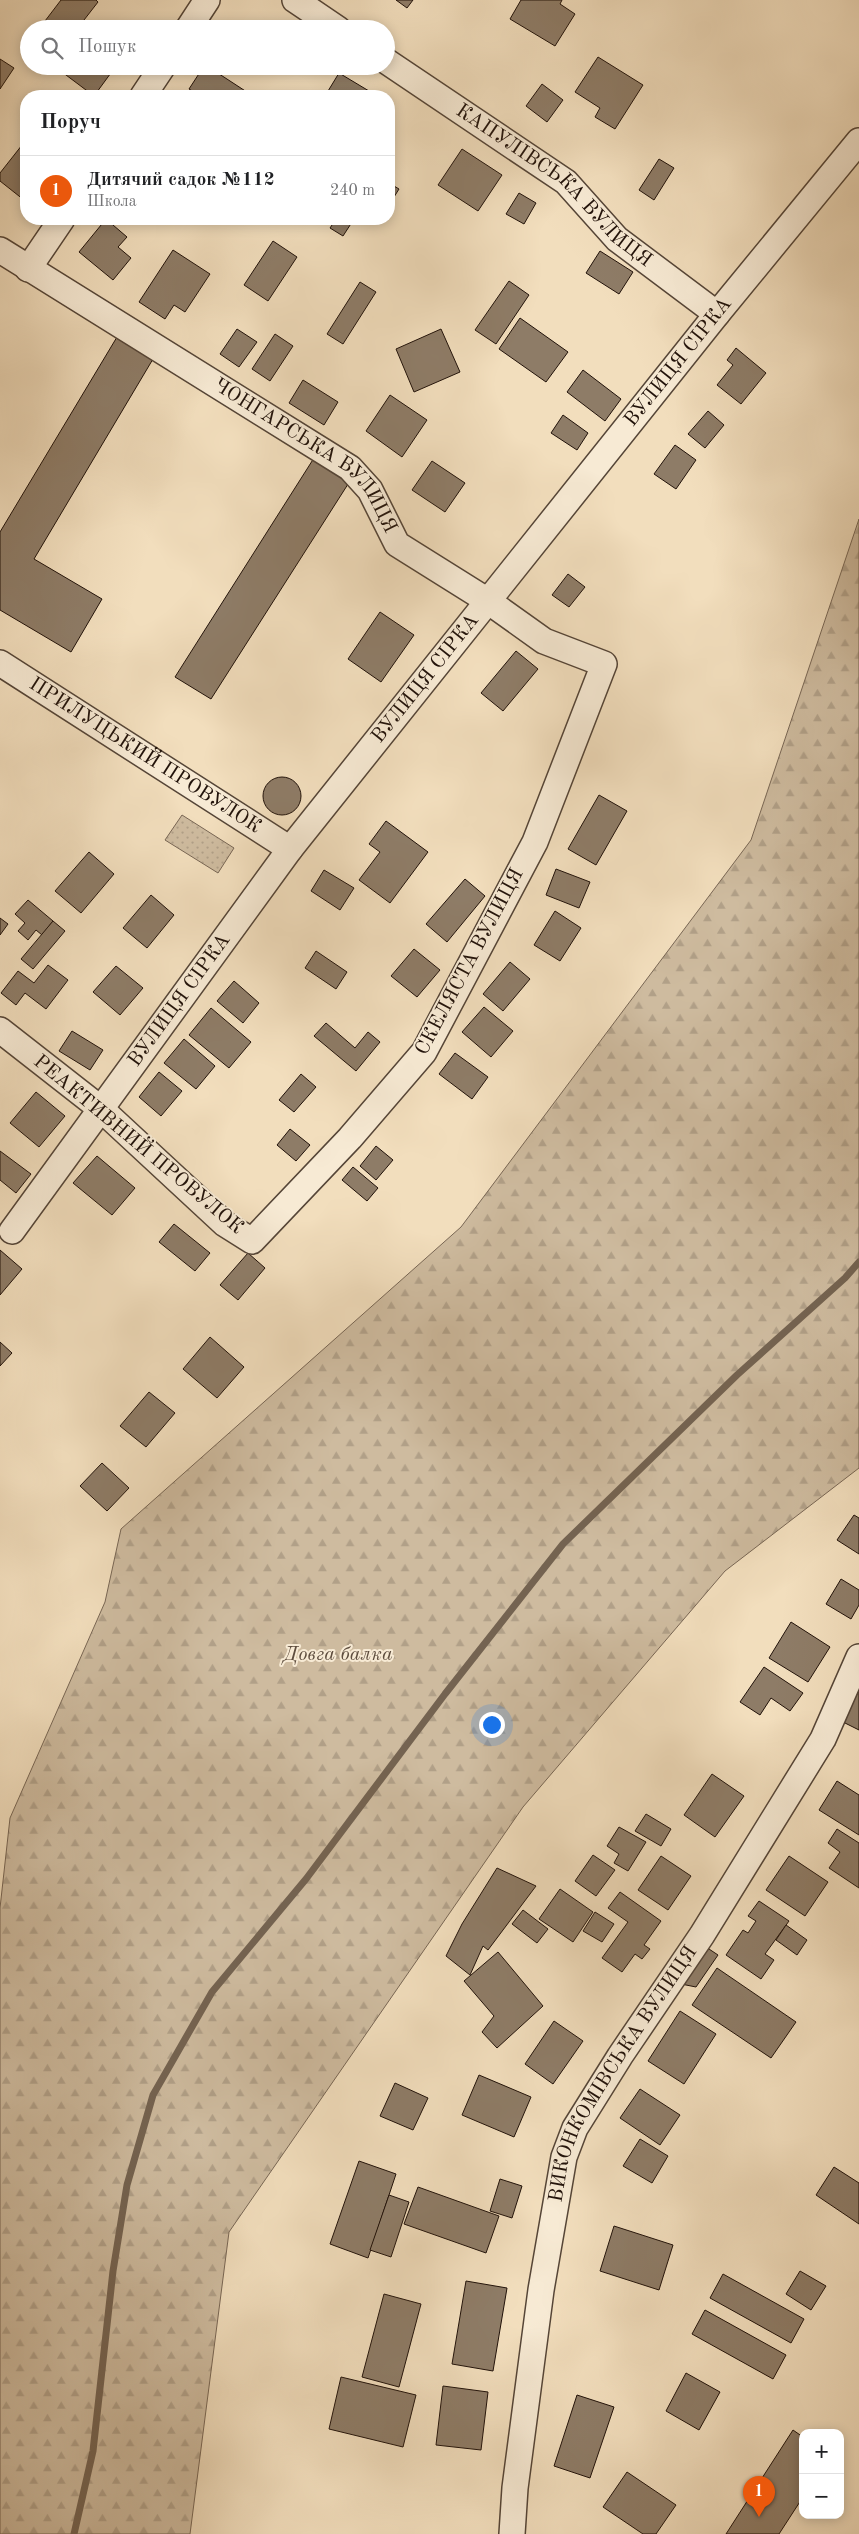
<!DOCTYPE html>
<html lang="uk">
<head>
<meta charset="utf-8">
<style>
  :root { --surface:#fff; --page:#f2f2f2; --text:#202124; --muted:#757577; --line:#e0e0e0; --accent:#ea580c }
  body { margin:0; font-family:"Old Standard TT",serif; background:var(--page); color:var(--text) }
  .controls { position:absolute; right:15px; bottom:15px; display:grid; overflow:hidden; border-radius:10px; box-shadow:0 2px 12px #0003 }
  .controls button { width:45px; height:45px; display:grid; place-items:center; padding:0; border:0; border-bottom:1px solid var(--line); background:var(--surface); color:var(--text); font:25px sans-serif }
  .you { position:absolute; left:491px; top:1724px; width:18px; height:18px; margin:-12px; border:4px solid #fff; border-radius:50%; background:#1a73e8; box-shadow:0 0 0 8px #1a73e833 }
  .badge { display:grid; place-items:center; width:32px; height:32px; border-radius:50%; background:var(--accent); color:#fff; font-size:16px; font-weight:700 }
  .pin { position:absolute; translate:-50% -41px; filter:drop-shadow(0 1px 2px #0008) }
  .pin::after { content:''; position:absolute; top:26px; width:18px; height:15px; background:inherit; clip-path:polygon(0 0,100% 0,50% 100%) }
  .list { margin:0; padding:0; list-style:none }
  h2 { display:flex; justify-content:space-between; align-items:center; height:65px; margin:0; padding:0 20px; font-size:21px }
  h2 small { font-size:16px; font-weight:400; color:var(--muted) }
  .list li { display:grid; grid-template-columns:32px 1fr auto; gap:15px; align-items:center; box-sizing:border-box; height:70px; padding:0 20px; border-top:1px solid var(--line) }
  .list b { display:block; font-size:19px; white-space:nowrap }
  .list p { margin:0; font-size:16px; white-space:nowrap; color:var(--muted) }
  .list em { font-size:16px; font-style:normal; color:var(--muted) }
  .icon { flex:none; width:28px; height:28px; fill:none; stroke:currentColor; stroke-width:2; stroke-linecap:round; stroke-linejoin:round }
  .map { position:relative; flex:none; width:859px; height:2534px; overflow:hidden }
  .search { position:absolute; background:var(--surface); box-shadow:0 2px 12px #0003; left:20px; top:20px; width:375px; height:55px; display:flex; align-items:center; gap:12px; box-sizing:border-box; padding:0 18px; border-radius:28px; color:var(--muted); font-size:19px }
  .panel { position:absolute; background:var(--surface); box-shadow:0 2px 12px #0003; left:20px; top:90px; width:375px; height:135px; border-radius:20px }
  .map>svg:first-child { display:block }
</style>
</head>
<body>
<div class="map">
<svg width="859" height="2534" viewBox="0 0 859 2534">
  <defs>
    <pattern id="grass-dots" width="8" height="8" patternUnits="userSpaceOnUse" patternTransform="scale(1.25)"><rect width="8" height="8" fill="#cebb9f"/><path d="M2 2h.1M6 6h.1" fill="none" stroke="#b1a088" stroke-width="1.8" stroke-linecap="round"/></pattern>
    <pattern id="forest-firs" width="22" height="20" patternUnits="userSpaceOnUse" patternTransform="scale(1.25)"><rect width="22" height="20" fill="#cebb9f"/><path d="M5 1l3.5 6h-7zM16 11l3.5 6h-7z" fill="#b1a088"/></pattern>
  </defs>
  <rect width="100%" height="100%" fill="#f2debd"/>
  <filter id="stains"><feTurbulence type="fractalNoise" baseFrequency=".004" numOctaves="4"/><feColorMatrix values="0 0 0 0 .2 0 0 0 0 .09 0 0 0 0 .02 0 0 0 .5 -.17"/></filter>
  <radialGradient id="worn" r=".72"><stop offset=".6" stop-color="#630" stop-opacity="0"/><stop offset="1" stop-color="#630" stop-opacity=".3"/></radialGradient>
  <polygon fill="url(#grass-dots)" stroke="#786654" points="182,815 234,848 218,873 165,840"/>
  <polygon fill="url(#forest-firs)" stroke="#786654" points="859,519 859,1468 725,1571 523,1807 229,2232 190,2534 0,2534 0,1908 10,1818 105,1602 121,1529 461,1227 751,840"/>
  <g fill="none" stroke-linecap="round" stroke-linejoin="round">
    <polyline stroke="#746351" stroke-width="7" points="74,2534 93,2451 113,2271 127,2185 153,2095 212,1992 306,1879 445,1694 563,1544 737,1375 845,1278 859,1262"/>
  </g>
  <g fill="#8e7c67" stroke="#21120a">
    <polygon points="61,0 96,0 98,2 77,29 55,29 45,21"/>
    <polygon points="396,0 413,0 407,8"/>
    <polygon points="521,0 562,0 560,4 575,14 555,46 510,19"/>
    <polygon points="598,57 643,85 615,129 595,117 600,108 575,92"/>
    <polygon points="0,59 14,68 0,89"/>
    <polygon points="66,66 116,66 94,96 62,72"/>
    <polygon points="204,66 207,66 253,96 201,96 189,89"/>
    <polygon points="339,73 369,91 366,96 325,96"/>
    <polygon points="542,84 563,100 547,122 526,106"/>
    <polygon points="26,140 26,197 24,200 0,181 0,173"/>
    <polygon points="462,149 502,175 478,211 438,185"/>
    <polygon points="659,159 674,168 654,200 639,190"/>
    <polygon points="389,183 399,189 389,205"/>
    <polygon points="519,193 536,203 524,224 506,214"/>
    <polygon points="106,219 127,237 118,247 131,258 113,280 79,252"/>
    <polygon points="328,219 354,219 343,236 330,228 334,222"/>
    <polygon points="273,241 297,257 268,301 244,285"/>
    <polygon points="173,250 210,274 185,312 174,305 165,319 139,302"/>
    <polygon points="600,251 633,272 619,294 586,273"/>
    <polygon points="509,281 529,295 496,344 475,330"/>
    <polygon points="360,282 376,292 343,344 327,334"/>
    <polygon points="520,318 568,352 546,382 499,349"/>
    <polygon points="237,329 257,342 239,367 220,354"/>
    <polygon points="441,329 460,372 414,392 396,349"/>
    <polygon points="275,334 293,346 270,381 252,369"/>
    <polygon points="117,337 153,359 34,559 102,599 71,652 0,610 0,532"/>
    <polygon points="736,348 766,373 741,404 717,385 733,365 727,360"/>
    <polygon points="583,370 621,399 605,421 567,392"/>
    <polygon points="303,380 338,402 324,425 289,403"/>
    <polygon points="390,395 427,420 402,457 366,431"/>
    <polygon points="708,411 724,425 705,448 688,434"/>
    <polygon points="563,415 588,433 577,450 551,433"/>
    <polygon points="675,445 696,460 676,489 654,474"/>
    <polygon points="314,458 350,481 211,699 175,677"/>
    <polygon points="432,461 465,483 445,512 412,490"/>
    <polygon points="568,574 585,587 569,607 552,595"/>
    <polygon points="380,612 414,635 381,682 348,659"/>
    <polygon points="516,651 538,669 503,711 481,693"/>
    <circle cx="282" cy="796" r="19"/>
    <polygon points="599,795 627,811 596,865 568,849"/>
    <polygon points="386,821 428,852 390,903 359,880 380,852 369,844"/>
    <polygon points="89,852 114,874 81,913 55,891"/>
    <polygon points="556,869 590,882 579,908 546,895"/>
    <polygon points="324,870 354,888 340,910 311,891"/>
    <polygon points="465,879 485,896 447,942 426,924"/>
    <polygon points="151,895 174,915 147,948 123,928"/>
    <polygon points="28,900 53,921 42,935 36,930 28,940 18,931 25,923 15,914"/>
    <polygon points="555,911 581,928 560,961 534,945"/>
    <polygon points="0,918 8,924 0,935"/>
    <polygon points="53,921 65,931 33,969 21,959"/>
    <polygon points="414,949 440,970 417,997 391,976"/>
    <polygon points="316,951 347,972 336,989 305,968"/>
    <polygon points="510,962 530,979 503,1011 483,994"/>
    <polygon points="48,965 68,980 46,1009 25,993 16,1005 1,993 18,971 34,983"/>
    <polygon points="116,966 143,988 120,1015 93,992"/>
    <polygon points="234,981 259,1003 243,1023 217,1001"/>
    <polygon points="484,1007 513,1031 491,1057 462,1032"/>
    <polygon points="211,1008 251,1042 229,1068 189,1035"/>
    <polygon points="326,1023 355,1048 368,1032 380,1042 356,1071 314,1036"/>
    <polygon points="72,1031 103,1050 90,1070 59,1051"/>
    <polygon points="184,1039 215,1066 196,1089 164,1063"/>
    <polygon points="455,1053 488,1077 472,1099 439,1074"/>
    <polygon points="159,1072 182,1091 161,1116 139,1097"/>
    <polygon points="301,1074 316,1087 294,1112 279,1100"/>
    <polygon points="36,1092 65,1116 39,1147 10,1123"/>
    <polygon points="290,1129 310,1145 296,1161 277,1145"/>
    <polygon points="376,1146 393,1160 376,1180 360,1166"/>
    <polygon points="0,1151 31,1174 16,1193 0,1180"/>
    <polygon points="97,1156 135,1188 112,1215 73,1183"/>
    <polygon points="353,1167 378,1188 367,1201 342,1180"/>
    <polygon points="174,1224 210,1253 195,1271 159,1242"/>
    <polygon points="0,1250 22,1269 0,1295"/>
    <polygon points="248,1253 265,1268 238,1300 220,1285"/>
    <polygon points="210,1337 244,1367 217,1398 183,1369"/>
    <polygon points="0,1342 12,1353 0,1366"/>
    <polygon points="149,1392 175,1413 146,1447 120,1426"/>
    <polygon points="102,1463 129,1488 107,1511 80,1486"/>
    <polygon points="854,1515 859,1518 859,1554 837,1540"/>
    <polygon points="841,1579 859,1590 859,1605 851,1619 826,1604"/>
    <polygon points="791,1622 830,1647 808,1682 769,1658"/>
    <polygon points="764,1667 803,1693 790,1711 771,1698 760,1715 740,1702"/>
    <polygon points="859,1690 859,1730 843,1722"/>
    <polygon points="712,1774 744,1796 715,1837 684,1815"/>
    <polygon points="837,1781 859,1795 859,1835 819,1810"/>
    <polygon points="646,1814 671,1829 661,1846 635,1831"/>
    <polygon points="619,1827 646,1842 628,1871 614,1863 619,1854 607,1846"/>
    <polygon points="837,1829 859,1843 859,1888 829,1868 840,1852 828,1843"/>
    <polygon points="593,1855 615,1870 596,1896 575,1881"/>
    <polygon points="661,1856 691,1876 668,1910 638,1890"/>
    <polygon points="789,1856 828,1882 805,1916 766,1890"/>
    <polygon points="497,1868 536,1886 488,1950 483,1946 470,1975 446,1956 462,1924"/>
    <polygon points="560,1889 593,1912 573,1942 539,1919"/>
    <polygon points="620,1892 661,1921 644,1945 650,1949 642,1959 635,1954 622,1972 602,1958 628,1922 608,1908"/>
    <polygon points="759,1901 789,1921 765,1954 774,1960 761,1979 726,1955 743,1930 748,1933 756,1921 748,1916"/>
    <polygon points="523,1910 548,1929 537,1943 512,1924"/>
    <polygon points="595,1912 614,1924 602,1942 583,1931"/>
    <polygon points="786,1925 807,1940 797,1955 776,1940"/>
    <polygon points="706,1947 718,1955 696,1987 681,1984"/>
    <polygon points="498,1952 543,2006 497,2048 482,2032 494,2016 464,1981"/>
    <polygon points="717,1968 796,2022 771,2058 692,2005"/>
    <polygon points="680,2011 716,2034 684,2084 648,2061"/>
    <polygon points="554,2021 583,2041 553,2084 525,2064"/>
    <polygon points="479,2075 531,2097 514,2137 462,2115"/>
    <polygon points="395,2083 428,2098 413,2130 380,2116"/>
    <polygon points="640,2089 680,2115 660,2145 620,2118"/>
    <polygon points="640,2139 668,2156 652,2183 623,2166"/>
    <polygon points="359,2161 396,2174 368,2258 330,2244"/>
    <polygon points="834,2167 859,2183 859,2224 816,2195"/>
    <polygon points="500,2179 522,2186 512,2218 490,2211"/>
    <polygon points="418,2187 499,2216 486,2253 404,2224"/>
    <polygon points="389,2195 409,2202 391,2257 370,2250"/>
    <polygon points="614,2226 673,2245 659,2290 600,2271"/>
    <polygon points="800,2271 826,2286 811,2310 786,2294"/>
    <polygon points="723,2274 804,2319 791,2343 710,2298"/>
    <polygon points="466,2281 507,2288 493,2371 452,2364"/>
    <polygon points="384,2294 421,2304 399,2387 362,2377"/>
    <polygon points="705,2310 786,2355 773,2379 692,2334"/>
    <polygon points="686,2373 720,2392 699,2430 666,2411"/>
    <polygon points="341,2377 416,2395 403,2447 329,2429"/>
    <polygon points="443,2386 488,2392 481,2450 436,2445"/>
    <polygon points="577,2395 614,2407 590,2478 554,2466"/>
    <polygon points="793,2430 803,2437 803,2497 779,2534 726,2534"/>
    <polygon points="627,2472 676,2505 656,2534 643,2534 603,2507"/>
  </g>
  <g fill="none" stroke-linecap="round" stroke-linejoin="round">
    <g stroke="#554537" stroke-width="28">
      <g id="minor">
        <polyline points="295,0 338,29"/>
        <polyline points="188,29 207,0"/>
        <path id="s1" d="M386 61 566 182 617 239 717 314"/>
        <polyline points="143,96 163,66"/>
        <path id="s2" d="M0 250 350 468 370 490 397 544 488 601 544 641 604 664 535 842 424 1052 350 1138 252 1241 225 1224 101 1109 0 1030"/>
        <polyline points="28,269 62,219"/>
        <path id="s3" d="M0 663 290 849"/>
        <path id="s4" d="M12 1231 290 849 717 314 859 141"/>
        <path id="s5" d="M512 2534 515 2488 541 2290 564 2157 575 2128 620 2056 702 1935 823 1739 859 1657"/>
      </g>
    </g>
    <use href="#minor" stroke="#f7ead4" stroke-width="25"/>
  </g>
  <g text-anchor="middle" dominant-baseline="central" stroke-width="4" stroke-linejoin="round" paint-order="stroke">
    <g font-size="20" fill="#21120a" stroke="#f7ead4">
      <text stroke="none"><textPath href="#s1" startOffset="210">КАПУЛІВСЬКА ВУЛИЦЯ</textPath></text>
      <text stroke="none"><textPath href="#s4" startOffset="1095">ВУЛИЦЯ СІРКА</textPath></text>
      <text stroke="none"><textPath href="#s2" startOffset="371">ЧОНГАРСЬКА ВУЛИЦЯ</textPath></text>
      <text stroke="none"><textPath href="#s4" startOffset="690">ВУЛИЦЯ СІРКА</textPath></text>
      <text stroke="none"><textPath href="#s3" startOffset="172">ПРИЛУЦЬКИЙ ПРОВУЛОК</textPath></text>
      <text transform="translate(470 962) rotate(-62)">СКЕЛЯСТА ВУЛИЦЯ</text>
      <text stroke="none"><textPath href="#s4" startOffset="285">ВУЛИЦЯ СІРКА</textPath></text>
      <text transform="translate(138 1145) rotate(40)">РЕАКТИВНИЙ ПРОВУЛОК</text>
      <text stroke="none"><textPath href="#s5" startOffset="481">ВИКОНКОМІВСЬКА ВУЛИЦЯ</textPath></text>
    </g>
    <g font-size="20" font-style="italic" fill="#5e4d3e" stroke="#f7ead4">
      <text x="338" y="1655">Довга балка</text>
    </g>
  </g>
  <rect width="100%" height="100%" filter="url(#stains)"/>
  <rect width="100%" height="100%" fill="url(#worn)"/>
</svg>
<div class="controls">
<button>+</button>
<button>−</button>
</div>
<div class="you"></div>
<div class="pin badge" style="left:759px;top:2517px">1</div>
<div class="search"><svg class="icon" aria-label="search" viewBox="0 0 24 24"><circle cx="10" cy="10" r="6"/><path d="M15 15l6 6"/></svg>Пошук</div>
<section class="panel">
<h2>Поруч<small></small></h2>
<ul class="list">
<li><span class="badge">1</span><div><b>Дитячий садок №112</b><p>Школа</p></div><em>240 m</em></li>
</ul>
</section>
</div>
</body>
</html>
